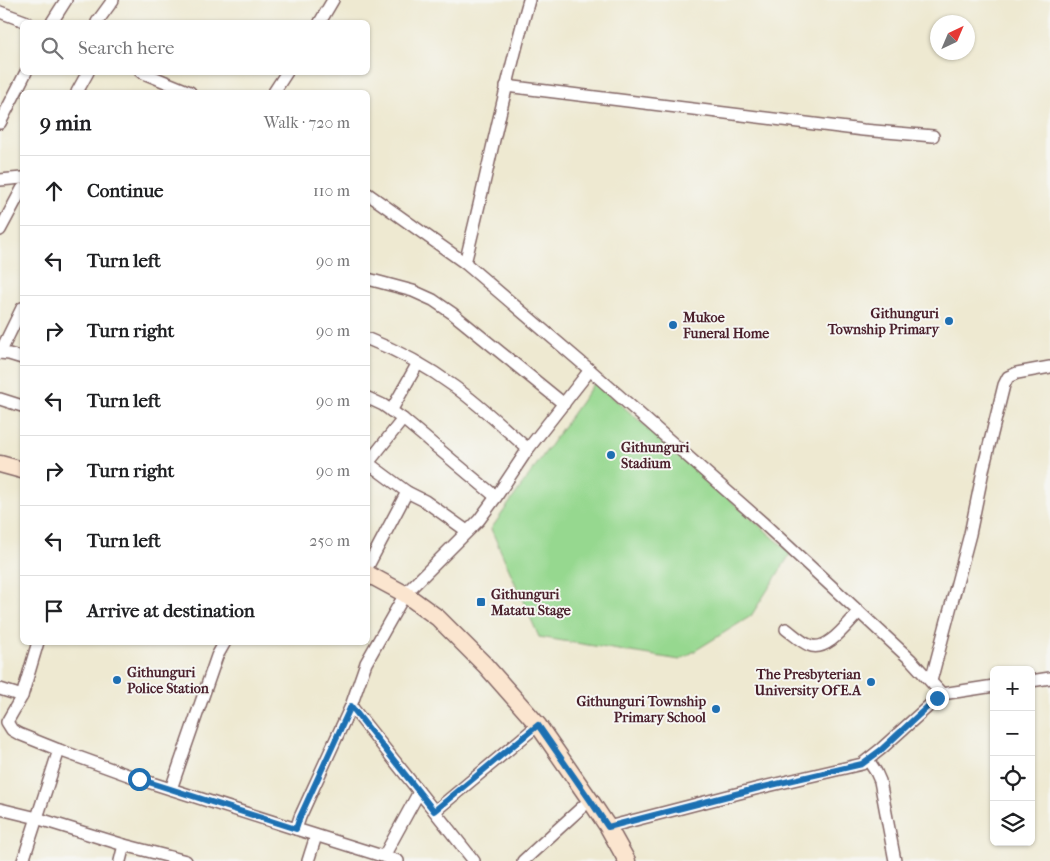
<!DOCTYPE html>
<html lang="en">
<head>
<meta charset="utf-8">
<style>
  :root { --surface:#fff; --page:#f2f2f2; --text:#202124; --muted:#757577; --line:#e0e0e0 }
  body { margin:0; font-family:"IM FELL French Canon",serif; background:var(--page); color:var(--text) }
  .controls { position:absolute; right:15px; bottom:15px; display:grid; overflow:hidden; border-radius:8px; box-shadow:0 1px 4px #0004 }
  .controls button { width:45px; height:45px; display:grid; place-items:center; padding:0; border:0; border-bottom:1px solid var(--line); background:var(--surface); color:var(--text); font:25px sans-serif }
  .compass { position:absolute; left:930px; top:15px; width:45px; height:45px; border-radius:50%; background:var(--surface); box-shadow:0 1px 4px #0004; rotate:44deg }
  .stop { position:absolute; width:15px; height:15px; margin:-11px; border:4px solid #1f6fb2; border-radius:50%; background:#fff }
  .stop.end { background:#1f6fb2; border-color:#fff; box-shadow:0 1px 5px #0008 }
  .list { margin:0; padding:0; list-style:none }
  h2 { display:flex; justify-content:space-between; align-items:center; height:65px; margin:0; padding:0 20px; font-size:21px }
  h2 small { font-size:16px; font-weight:400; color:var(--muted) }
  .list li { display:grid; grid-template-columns:32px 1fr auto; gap:15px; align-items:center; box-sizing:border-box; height:70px; padding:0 20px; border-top:1px solid var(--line) }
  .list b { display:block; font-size:19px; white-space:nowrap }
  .list em { font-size:16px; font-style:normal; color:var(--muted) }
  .icon { flex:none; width:28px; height:28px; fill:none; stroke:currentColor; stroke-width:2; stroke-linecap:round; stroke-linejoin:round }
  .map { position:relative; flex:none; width:1050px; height:861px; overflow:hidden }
  .search { position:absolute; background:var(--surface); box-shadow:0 1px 4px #0004; left:20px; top:20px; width:350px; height:55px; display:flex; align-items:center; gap:12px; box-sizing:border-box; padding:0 18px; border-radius:8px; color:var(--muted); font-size:19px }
  .panel { position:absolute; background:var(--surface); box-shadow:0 1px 4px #0004; left:20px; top:90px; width:350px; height:555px; border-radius:8px }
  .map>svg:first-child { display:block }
</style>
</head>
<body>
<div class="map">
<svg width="1050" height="861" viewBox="0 0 1050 861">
  <rect width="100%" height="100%" fill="#f6f6f2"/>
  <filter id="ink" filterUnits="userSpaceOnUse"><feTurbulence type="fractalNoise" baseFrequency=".02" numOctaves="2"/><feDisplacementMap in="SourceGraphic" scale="10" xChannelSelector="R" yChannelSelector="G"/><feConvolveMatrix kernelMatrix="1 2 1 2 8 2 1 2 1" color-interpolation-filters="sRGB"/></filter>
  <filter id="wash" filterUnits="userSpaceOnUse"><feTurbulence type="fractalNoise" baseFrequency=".0096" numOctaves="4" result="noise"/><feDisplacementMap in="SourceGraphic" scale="20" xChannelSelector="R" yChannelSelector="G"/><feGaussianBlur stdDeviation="1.12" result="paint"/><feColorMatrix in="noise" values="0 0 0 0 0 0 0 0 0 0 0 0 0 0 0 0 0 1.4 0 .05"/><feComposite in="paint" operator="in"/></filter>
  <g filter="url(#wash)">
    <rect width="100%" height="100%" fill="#eee9d1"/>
    <polygon fill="#96d88f" stroke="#707c5d" points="595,382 791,553 751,616 680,660 539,637 491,529"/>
  </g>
  <g filter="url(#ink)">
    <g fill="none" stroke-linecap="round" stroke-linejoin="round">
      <g stroke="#836665" stroke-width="14">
        <g id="street">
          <polyline points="0,12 27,22"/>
          <polyline points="52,22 66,0"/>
          <polyline points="97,22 113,0"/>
          <polyline points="320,22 333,0"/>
          <polyline points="141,72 190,92"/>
          <polyline points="506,86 863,130 933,136"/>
          <polyline points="77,92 88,72"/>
          <polyline points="274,92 287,72"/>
          <polyline points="0,123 26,72"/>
          <polyline points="0,180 22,178"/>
          <polyline points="368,194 465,263 590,370 762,522 911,660 942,694"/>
          <polyline points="0,230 22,189"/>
          <path d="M465 263C487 176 504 87 529 0"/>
          <polyline points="368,279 413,291 433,300 452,313 564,404"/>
          <path d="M368 339C399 351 428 367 455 387 481 406 504 428 528 449"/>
          <polyline points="0,353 22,308"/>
          <polyline points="0,353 9,354 22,358"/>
          <polyline points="368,398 383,405 403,419 496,497"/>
          <polyline points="0,399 22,406"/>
          <polyline points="391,411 418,363"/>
          <polyline points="368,463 407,492 425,501 467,531"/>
          <polyline points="368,463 403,419"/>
          <polyline points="368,566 407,492"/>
          <path d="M786 629C793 634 801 642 809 645 827 653 847 624 859 612"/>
          <polyline points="931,681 970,534 984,466 1004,385 1008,377 1017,373 1050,367"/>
          <polyline points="1031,681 1050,678"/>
          <polyline points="0,689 22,696 38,642"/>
          <polyline points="22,696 7,722 12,730 19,734 59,750 139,779 296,829 300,817 351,706 366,663 405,594 479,520 496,497 528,449 590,370"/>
          <polyline points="351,706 474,861"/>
          <polyline points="868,760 876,772 880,781 895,861"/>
          <polyline points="171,789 217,656 225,642"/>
          <polyline points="0,809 33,817 124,845 186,861"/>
          <polyline points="435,811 538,725"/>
          <polyline points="608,827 755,789 862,764 881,749 942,694 994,686"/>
          <polyline points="296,829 398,861"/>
          <polyline points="384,856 419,792"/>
          <polyline points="23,861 59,750"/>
          <polyline points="120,861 124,845"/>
          <polyline points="308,861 316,836"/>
          <polyline points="523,861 590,800"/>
        </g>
      </g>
      <g stroke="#836665" stroke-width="19">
        <g id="secondary">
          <polyline points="0,464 22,470"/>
          <polyline points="368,574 405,594 438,618 485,665 538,725 590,800 608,827 627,861"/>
        </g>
      </g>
      <use href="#street" stroke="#fff" stroke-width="11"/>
      <use href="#secondary" stroke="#fbe5cf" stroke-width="16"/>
    </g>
  </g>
  <g fill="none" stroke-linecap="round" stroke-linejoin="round" filter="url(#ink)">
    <polyline stroke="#1f6fb2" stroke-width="6" points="139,779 296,829 300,817 351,706 434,811 538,725 590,800 608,827 755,789 862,764 881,750 937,698"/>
  </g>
  <g fill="#1f6fb2" stroke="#f6f6f2" stroke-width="2">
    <circle cx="949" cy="321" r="5"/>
    <circle cx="673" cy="325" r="5"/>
    <circle cx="611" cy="455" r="5"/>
    <rect x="476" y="597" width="10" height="10" rx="2.5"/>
    <circle cx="117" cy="680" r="5"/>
    <circle cx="871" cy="682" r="5"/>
    <circle cx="716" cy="709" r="5"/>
  </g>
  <g text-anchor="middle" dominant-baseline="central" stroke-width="4" stroke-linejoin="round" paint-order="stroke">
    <g font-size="14" font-weight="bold" fill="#4a1f2b" stroke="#f6f6f2" text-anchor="start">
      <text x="939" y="313" text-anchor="end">Githunguri<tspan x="939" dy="16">Township Primary</tspan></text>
      <text x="683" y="317">Mukoe<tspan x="683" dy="16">Funeral Home</tspan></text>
      <text x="621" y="447">Githunguri<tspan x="621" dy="16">Stadium</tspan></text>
      <text x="491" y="594">Githunguri<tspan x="491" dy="16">Matatu Stage</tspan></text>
      <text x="127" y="672">Githunguri<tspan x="127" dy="16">Police Station</tspan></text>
      <text x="861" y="674" text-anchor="end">The Presbyterian<tspan x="861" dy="16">University Of E.A</tspan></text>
      <text x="706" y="701" text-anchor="end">Githunguri Township<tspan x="706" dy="16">Primary School</tspan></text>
    </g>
  </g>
</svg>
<div class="controls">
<button>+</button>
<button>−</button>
<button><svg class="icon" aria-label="locate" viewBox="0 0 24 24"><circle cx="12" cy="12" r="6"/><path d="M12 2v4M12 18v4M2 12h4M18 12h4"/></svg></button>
<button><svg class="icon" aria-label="layers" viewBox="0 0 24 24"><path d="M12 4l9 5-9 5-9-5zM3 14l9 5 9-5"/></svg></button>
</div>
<svg class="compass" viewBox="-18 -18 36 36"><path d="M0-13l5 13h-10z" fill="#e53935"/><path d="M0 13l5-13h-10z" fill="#757577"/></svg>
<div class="stop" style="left:139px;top:779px"></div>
<div class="stop end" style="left:937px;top:698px"></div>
<div class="search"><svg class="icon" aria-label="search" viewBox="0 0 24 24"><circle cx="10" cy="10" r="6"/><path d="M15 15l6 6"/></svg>Search here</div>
<section class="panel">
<h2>9 min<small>Walk · 720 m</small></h2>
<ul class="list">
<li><svg class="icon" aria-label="ahead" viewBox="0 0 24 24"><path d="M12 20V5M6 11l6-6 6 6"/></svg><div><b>Continue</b></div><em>110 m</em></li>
<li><svg class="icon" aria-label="left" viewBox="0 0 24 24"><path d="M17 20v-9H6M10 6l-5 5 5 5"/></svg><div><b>Turn left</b></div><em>90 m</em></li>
<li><svg class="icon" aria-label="right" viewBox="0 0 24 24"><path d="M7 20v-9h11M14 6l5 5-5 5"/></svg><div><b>Turn right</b></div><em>90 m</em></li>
<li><svg class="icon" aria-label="left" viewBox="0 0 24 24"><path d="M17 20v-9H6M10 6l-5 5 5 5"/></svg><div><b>Turn left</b></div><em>90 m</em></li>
<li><svg class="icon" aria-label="right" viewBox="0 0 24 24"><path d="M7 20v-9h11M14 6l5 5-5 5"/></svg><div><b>Turn right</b></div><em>90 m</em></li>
<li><svg class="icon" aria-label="left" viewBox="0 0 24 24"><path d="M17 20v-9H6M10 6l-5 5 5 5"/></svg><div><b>Turn left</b></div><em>250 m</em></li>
<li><svg class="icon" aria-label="arrive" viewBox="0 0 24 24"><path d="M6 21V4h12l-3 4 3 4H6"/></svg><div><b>Arrive at destination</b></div></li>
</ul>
</section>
</div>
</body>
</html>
